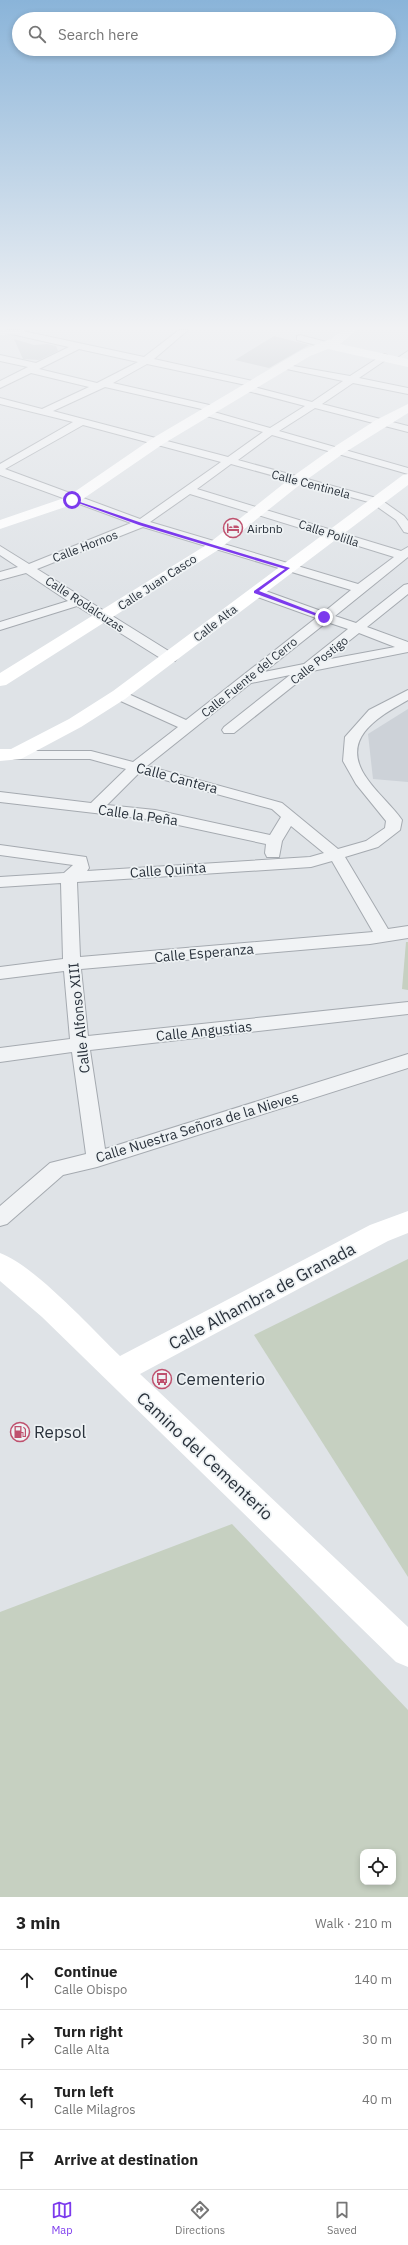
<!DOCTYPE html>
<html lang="en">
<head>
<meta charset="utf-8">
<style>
  :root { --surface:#fff; --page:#f2f2f2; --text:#222; --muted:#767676; --line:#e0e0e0; --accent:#7c3aed }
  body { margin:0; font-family:"IBM Plex Sans",sans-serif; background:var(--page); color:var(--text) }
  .controls { position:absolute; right:12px; bottom:12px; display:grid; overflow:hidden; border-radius:8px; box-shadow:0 2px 6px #0003 }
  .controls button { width:36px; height:36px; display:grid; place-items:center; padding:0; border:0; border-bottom:1px solid var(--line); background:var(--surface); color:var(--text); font:20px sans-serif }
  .stop { position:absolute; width:12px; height:12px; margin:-9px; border:3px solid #7c3aed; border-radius:50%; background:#fff }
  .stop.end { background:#7c3aed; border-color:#fff; box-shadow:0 1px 4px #0008 }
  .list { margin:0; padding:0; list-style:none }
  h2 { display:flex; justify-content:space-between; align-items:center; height:52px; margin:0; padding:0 16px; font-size:17px }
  h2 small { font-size:13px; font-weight:400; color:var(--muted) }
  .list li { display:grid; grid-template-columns:26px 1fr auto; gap:12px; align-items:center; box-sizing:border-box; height:60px; padding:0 16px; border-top:1px solid var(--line) }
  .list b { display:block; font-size:15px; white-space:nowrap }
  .list p { margin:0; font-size:13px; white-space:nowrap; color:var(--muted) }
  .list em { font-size:13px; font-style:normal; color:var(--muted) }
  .icon { flex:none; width:22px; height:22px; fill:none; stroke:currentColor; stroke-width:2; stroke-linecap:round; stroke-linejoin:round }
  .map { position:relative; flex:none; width:408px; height:1897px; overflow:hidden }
  .search { position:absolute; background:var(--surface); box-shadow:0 2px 6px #0003; left:12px; right:12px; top:12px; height:44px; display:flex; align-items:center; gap:10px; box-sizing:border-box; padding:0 14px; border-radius:22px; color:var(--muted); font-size:15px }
  .sheet { height:292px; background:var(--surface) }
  nav { display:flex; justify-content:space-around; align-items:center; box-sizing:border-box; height:56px; border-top:1px solid var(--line); background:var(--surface); font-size:11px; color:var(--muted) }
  nav a { display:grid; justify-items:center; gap:2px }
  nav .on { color:var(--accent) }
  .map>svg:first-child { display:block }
</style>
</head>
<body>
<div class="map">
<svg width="408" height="1897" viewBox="0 0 408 1897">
  <rect width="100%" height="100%" fill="#dfe3e7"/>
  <polygon fill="#cdd2d8" points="408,709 408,782 373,779 368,734"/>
  <g fill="#c6d0c1" fill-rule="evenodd">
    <polygon points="406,942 408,942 408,990 402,989"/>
    <polygon points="408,1259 408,1577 254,1335"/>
    <path d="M232 1524 408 1710V1897H0V1612ZM363 1852H393V1882H363Z"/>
  </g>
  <g fill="#b7bdc3">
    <polygon points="274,336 309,345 269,368 235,360"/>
    <polygon points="14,339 34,345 47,344 56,346 58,351 39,360 23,359"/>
  </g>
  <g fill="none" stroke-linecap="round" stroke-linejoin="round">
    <g stroke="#a5aab0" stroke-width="2">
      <g id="street">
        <path d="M6 330H18L144 357 179 330H188L154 359 257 382 259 384 254 387 312 402 343 381 282 368V364L350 376 384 354 387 355V359L359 378 408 388V394L353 383 322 404 408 426V432L315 408 279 431 408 468V474L272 435 238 460 380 499 404 516 408 521V533L404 532 396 520 372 503 231 464 197 489 401 551 408 547V557L335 616 356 623 404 585 408 584V594L367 627 408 642V652L312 671 234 733H224L222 730 224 727 290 675 251 683 147 766 282 803 338 849 366 841 385 828 386 821 356 784 343 761 345 737 369 710 408 690V700C376 718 338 740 368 780 378 794 392 806 402 820L400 830 378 847 345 857 388 929 408 926V938L370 944 81 969 88 1036 408 1002V1014L90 1050 105 1149 408 1054V1068L97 1167 63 1175 7 1224 0 1226V1206L50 1163 86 1154 72 1052 0 1062V1048L70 1039 64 971 0 979V967L63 959 61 883 0 887V877L64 873 73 865 0 855V845L86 857 89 868 87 871 310 857 324 853 291 826 282 841 279 857H267L265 853 266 844 155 820 0 802V792L91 803 126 769 90 759H14L7 755 14 751H91L133 762 178 727 114 698 112 695 114 692H124L186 720 316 618 252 595 250 592 252 589H260L324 612 351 590 143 527 37 569 175 655 177 658 175 661H165L77 606 0 630V622L68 601 26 573 0 580V572L18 567 0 555V546L29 564 131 523 0 475V464L73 422 0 404V398L42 409 89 387 31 373 0 388V381L28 367 0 361V355L36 363 69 347 7 333ZM79 349 138 362 97 383 39 369ZM147 364 246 385 242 388 244 390 305 406 270 428 214 412 219 409 218 407 113 383ZM105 387 206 410 202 413 203 415 263 432 228 457 53 411ZM83 425 221 462 140 519 5 469ZM190 494 394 557 358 584 150 522ZM327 622 348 629 304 664 264 672ZM359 633 395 647 325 660ZM139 773 272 809 281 817 270 835 155 810 107 805ZM332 861 373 932 80 957 77 882 311 867Z"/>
        <polygon points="300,335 330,343 332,345 327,348 297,340 297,336"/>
        <polygon points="408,351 408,359 402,363 396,363 396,359"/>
      </g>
    </g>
    <use href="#street" fill="#f1f3f5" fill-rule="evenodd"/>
    <g fill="#fff" fill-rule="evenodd">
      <polygon points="0,330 25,330 19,334 0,335"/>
      <polygon points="343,330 357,330 340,344 408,359 408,367 328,349 310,356 163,444 77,503 0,529 0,520 67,497 153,438 302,350 331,339"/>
      <polygon points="408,404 408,413 344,453 302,483 218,550 6,685 0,686 0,673 208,544 292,477 334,447 376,420"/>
      <polygon points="408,474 408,485 125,699 81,727 21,759 0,761 0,749 11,749 69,719 113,691 403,475"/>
      <path d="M408 1211V1233L388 1241 140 1374 408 1627V1667L396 1662 42 1317 0 1281V1253C35 1266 91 1328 120 1356L370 1225Z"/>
    </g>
  </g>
  <linearGradient id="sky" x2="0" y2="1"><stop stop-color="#8ab4d9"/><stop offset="0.55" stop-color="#f1f2f4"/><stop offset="1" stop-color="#f1f2f4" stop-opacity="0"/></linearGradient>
  <rect width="408" height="596" fill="url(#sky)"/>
  <polygon fill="#7c3aed" points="70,500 74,500 142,523 290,568 259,591 326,617 322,618 254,593 254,591 285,569 139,525"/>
  <defs>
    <g id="hotel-ring" transform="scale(1)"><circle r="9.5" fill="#eef2f4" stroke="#bf516e" stroke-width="1.5"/><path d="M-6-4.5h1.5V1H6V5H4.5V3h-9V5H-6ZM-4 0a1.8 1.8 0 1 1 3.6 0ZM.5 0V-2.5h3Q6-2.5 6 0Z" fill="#bf516e"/></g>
    <g id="bus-ring" transform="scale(1)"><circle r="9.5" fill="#eef2f4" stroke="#bf516e" stroke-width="1.5"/><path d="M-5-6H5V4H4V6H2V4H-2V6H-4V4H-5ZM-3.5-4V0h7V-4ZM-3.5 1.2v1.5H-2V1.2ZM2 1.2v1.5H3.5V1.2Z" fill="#bf516e"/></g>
    <g id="fuel-ring" transform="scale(1)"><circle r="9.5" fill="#eef2f4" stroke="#bf516e" stroke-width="1.5"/><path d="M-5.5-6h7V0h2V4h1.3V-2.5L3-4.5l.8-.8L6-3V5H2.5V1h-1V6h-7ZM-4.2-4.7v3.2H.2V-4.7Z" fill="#bf516e"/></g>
  </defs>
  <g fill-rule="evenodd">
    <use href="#hotel-ring" x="233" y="528"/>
    <use href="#bus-ring" x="162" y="1379"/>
    <use href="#fuel-ring" x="20" y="1432"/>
  </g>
  <g text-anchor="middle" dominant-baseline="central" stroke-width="3.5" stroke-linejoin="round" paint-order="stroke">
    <g font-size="12" fill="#2a323c" stroke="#eef2f4">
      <text transform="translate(311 484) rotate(15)">Calle Centinela</text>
      <text transform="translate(329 533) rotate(18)">Calle Polilla</text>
      <text transform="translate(85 546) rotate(-21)">Calle Hornos</text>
      <text transform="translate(157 582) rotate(-33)">Calle Juan Casco</text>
      <text transform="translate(85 604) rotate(33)">Calle Rodalcuzas</text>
      <text transform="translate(215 623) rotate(-38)">Calle Alta</text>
      <text transform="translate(319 660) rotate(-38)">Calle Postigo</text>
      <text transform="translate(249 677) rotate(-39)">Calle Fuente del Cerro</text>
    </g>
    <g font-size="12" fill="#2a323c" stroke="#eef2f4" text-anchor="start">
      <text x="247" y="528">Airbnb</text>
    </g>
    <g font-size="14" fill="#2a323c" stroke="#eef2f4">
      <text transform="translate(177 778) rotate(15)">Calle Cantera</text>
      <text transform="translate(138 815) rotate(8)">Calle la Peña</text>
      <text transform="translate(168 870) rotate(-4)">Calle Quinta</text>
      <text transform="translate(204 953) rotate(-5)">Calle Esperanza</text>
      <text transform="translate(79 1018) rotate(-96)">Calle Alfonso XIII</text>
      <text transform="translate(204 1031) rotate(-6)">Calle Angustias</text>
      <text transform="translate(197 1127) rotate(-17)">Calle Nuestra Señora de la Nieves</text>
    </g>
    <g font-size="17" fill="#2a323c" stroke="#eef2f4">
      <text transform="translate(262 1296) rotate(-28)">Calle Alhambra de Granada</text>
      <text transform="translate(205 1456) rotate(43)">Camino del Cementerio</text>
    </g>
    <g font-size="17" fill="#2a323c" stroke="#eef2f4" text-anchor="start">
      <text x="176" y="1379">Cementerio</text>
      <text x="34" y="1432">Repsol</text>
    </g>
  </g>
</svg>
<div class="controls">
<button><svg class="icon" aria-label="locate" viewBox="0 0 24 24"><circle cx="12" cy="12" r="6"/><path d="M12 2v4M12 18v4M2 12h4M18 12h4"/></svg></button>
</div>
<div class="stop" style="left:72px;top:500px"></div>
<div class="stop end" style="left:324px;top:617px"></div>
<div class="search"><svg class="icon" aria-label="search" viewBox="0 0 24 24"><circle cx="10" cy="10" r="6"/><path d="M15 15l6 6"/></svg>Search here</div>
</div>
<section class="sheet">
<h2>3 min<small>Walk · 210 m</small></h2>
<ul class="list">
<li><svg class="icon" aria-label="ahead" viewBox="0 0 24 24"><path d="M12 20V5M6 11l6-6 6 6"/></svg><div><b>Continue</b><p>Calle Obispo</p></div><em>140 m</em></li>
<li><svg class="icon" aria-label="right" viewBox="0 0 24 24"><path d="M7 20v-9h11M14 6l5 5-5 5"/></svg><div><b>Turn right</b><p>Calle Alta</p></div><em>30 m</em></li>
<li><svg class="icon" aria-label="left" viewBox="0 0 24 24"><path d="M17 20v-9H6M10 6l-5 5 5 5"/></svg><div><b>Turn left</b><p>Calle Milagros</p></div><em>40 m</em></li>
<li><svg class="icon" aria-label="arrive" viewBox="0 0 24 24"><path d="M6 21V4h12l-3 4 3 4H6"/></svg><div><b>Arrive at destination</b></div></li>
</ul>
</section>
<nav>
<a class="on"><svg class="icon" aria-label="map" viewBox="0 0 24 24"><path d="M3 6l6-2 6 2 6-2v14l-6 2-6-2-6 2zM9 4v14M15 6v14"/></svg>Map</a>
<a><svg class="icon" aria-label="directions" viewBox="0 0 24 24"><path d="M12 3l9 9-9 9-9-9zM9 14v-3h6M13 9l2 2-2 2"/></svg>Directions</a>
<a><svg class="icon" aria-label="saved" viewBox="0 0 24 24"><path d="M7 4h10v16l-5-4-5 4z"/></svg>Saved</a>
</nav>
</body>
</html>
